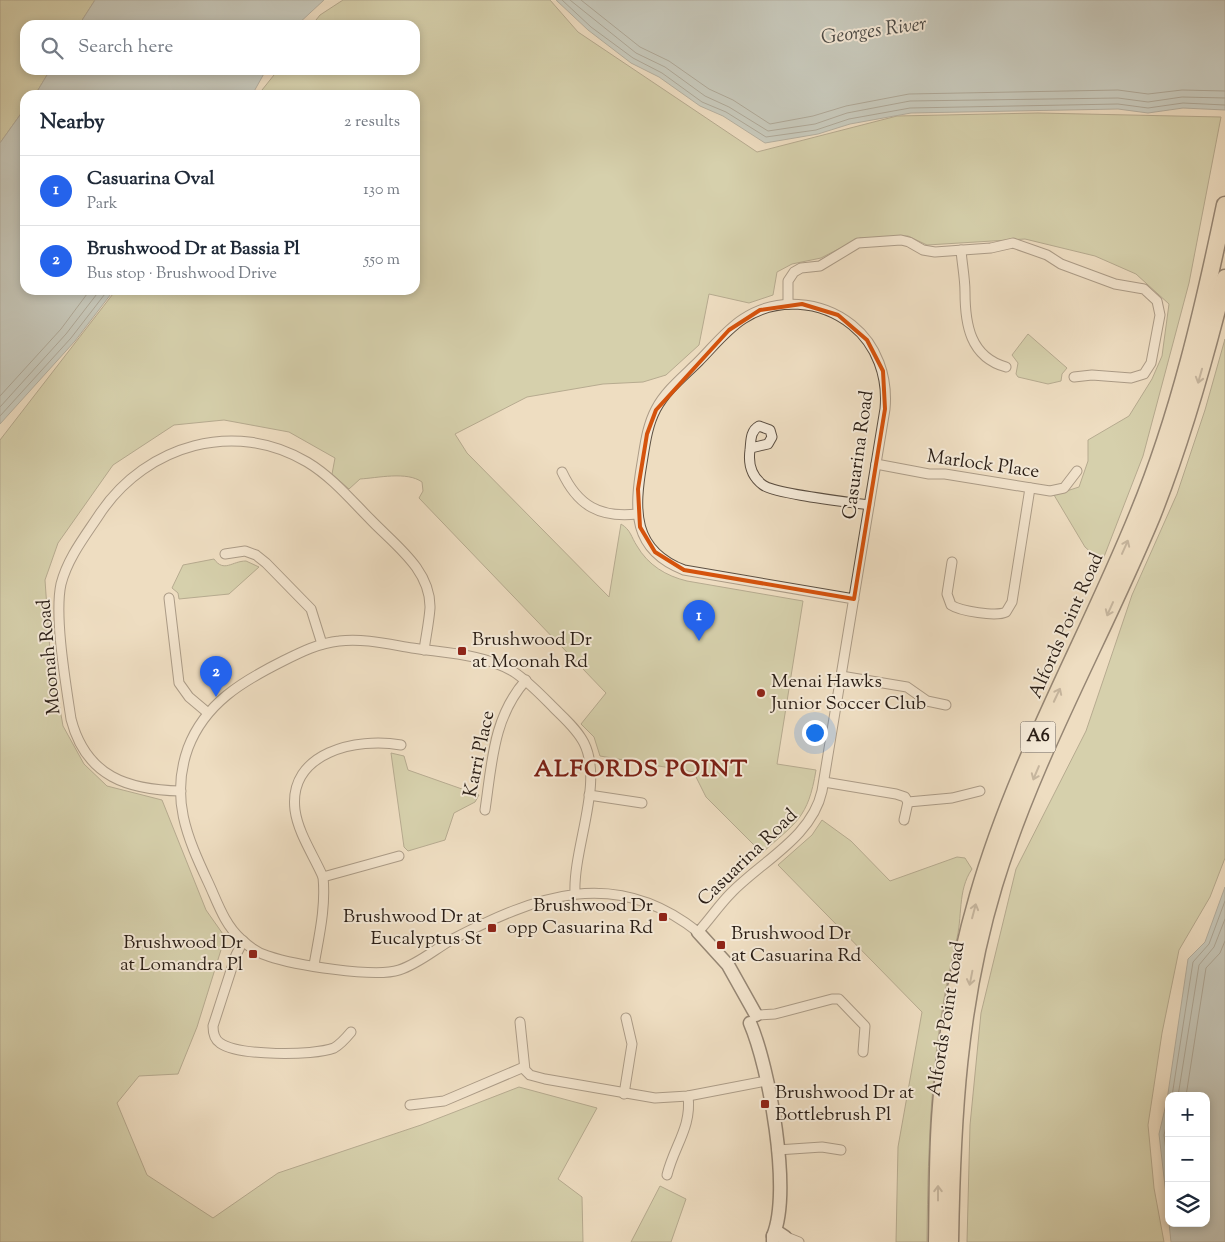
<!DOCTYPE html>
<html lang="en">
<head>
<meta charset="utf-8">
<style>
  :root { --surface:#fff; --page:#f2f2f3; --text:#1f2937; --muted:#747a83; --line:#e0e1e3; --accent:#2563eb }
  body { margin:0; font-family:"Sorts Mill Goudy",serif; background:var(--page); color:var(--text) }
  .controls { position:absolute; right:15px; bottom:15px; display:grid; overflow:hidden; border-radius:10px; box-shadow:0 2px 8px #0003 }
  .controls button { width:45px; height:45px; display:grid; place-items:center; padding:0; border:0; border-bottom:1px solid var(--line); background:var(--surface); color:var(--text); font:25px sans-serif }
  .you { position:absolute; left:814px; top:732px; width:18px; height:18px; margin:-12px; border:4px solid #fff; border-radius:50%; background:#1a73e8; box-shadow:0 0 0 8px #1a73e833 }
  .badge { display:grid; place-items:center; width:32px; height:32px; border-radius:50%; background:var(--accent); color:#fff; font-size:16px; font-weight:700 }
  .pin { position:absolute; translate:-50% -41px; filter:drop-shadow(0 1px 2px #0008) }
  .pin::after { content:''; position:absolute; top:26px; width:18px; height:15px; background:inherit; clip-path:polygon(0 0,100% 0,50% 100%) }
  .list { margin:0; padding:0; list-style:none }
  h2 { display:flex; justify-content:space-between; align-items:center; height:65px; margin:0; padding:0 20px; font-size:21px }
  h2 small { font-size:16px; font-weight:400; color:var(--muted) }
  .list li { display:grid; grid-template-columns:32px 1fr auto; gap:15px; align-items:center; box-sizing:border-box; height:70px; padding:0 20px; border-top:1px solid var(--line) }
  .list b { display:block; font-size:19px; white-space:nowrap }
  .list p { margin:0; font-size:16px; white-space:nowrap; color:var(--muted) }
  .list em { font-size:16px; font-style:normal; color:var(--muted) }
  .icon { flex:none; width:28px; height:28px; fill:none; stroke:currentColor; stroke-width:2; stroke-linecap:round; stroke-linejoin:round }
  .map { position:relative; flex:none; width:1225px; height:1242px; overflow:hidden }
  .search { position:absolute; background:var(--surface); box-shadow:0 2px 8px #0003; left:20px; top:20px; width:400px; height:55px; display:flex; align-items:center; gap:12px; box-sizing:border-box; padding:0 18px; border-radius:15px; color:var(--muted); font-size:19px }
  .panel { position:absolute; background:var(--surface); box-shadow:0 2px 8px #0003; left:20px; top:90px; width:400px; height:205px; border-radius:15px }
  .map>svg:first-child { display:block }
</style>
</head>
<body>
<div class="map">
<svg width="1225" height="1242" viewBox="0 0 1225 1242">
  <rect width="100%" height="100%" fill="#eeddc1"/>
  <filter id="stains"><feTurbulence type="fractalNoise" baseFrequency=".004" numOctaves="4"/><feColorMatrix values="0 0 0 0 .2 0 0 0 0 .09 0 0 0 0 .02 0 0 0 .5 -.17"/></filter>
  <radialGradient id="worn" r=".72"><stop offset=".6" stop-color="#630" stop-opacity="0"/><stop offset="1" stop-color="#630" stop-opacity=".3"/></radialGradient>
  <g fill="#b9c092" stroke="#726f54">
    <polygon points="0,0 95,0 79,25 25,25 25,70 50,70 35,95 25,95 25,108 0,143"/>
    <path d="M343 0H550L578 32 757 152 897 116 1038 113 1221 117 1189 283 1143 456 1102 562 1085 547 1054 495 1079 487 1088 461V440L1129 416 1152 379 1162 356 1169 304 1136 274 1095 256 1025 239 927 245 908 236 860 238 821 258 792 264 777 272 773 295 749 303 709 294 699 345 666 375 643 382 603 384 527 397 455 434 467 453 609 597 621 524C631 530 631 537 637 546 648 565 666 576 687 581L803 601 777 764 816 770C808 819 796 822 762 853L706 797 695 775 700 773 600 756 594 737 581 724 606 693 419 498 423 491 422 482C407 471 377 478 360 479L349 489 332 474 335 458 289 432 224 420 174 425 113 465 58 543 45 580 50 652 63 726 84 764 107 786 162 800 206 910 225 937 197 1027 178 1074 139 1076 117 1103 147 1175 213 1218 278 1173 421 1125 519 1087 597 1108 558 1179 582 1197 583 1242H0V440L116 290H415V95H258L278 70H415V25H312L320 15Z"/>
    <polygon points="1028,334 1067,368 1062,374 1061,381 1048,384 1018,377 1016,374 1018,363 1012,355"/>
    <polygon points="1225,339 1225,858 1210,897 1179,950 1162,1033 1148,1125 1154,1188 1164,1242 967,1242 970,1125 981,1013 1016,869 1086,731 1132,595 1177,494 1205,410"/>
    <path d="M214 559C224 573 232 561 246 561L259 567 229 594 179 599 178 593 172 588 183 565Z"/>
    <polygon points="391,753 404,756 408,770 479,795 475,802 454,813 445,840 408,851 404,847"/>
    <path d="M822 820 851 841 890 881 957 857 965 858 972 869C957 891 963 917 956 942 931 1041 928 1141 927 1242H896L898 1147 922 1012 778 865 812 835Z"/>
    <polygon points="660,1186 686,1199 671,1242 631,1242"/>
  </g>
  <g fill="#9eb9bd" stroke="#707b7a">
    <polygon points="95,0 324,0 297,25 79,25"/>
    <polygon points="556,0 1225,0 1225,110 1183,108 1148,113 1118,109 911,113 850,124 818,134 765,143 723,116 700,106 659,77 631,63 588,30"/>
    <polygon points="50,70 266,70 252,95 35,95"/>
    <polygon points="25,108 25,290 114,290 75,341 0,424 0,143"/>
    <polygon points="1225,887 1225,1242 1171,1242 1169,1223 1206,1223 1206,1096 1169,1096 1169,1221 1159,1134 1167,1100 1188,959 1205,942"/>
  </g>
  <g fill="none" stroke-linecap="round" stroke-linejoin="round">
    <g stroke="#646c6a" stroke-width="1">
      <polyline points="562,0 591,27 633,58 662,73 702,102 726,112 766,137 816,130 849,119 910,108 1118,104 1148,108 1183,103 1225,105"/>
      <polyline points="570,0 636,53 665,67 705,96 729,107 768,131 815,124 847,113 910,101 1118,98 1148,102 1182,97 1225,98"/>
      <polyline points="581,0 640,47 669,61 709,89 733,100 770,124 813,116 846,106 909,94 1118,90 1148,94 1182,90 1225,91"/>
      <polyline points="0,396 61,329 90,290"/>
      <polyline points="0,407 66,334 100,290"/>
      <polyline points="0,416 71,338 108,290"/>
      <polyline points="1172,1096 1193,962 1209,944 1225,901"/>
      <polyline points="1178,1096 1199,965 1214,947 1225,919"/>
      <polyline points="1186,1096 1206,968 1220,953 1225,941"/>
      <polyline points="1169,1114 1164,1135 1169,1175"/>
    </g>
    <g stroke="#5b4e41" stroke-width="11">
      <g id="street">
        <path d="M961 250C962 264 965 278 965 292 965 324 970 357 1006 367"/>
        <polyline points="788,304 788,281 794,272 801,268 820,266 858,243 901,240 909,242 923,250 935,252 991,248 1013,243 1047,255 1061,264 1115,284 1144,289 1157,301 1160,315 1151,363 1144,374 1131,378 1092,375 1074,377"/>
        <path d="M751 448 768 444 772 437 770 430 759 426C750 431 751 441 750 450 748 464 751 476 763 485 775 494 849 502 869 505"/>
        <polyline points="876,464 929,474 945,474 1050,491 1064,488 1077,471"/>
        <path d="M562 472C578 506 600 518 637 514"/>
        <polyline points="225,554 245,551 256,555 266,563 311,609 322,644"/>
        <path d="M952 562 947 594 951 605C960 611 996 617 1006 612L1012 602 1030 488"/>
        <polyline points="169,598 179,683 189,697 208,713"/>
        <polyline points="841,676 907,687 927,701 946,705"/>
        <polyline points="824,782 896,794 905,797 908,802 952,798 980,791"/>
        <path d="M181 791C128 790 86 777 71 719 66 685 54 616 61 584 68 557 86 535 101 512 147 445 235 419 307 462 332 477 351 500 371 520 395 545 431 570 430 608 429 622 426 636 424 650"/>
        <polyline points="589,795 642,803"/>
        <path d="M485 810C492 763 493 717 526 680"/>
        <polyline points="904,820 908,802"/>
        <polyline points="323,877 399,856"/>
        <path d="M575 893C573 848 604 783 584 743 577 729 564 718 554 708 541 695 529 682 514 672 485 654 445 653 412 648 388 644 363 638 339 641 319 643 301 652 283 661 243 681 205 703 188 748 170 798 187 837 208 882 217 901 224 924 241 939 249 947 258 953 268 956 294 965 375 978 399 970 418 964 434 950 451 940 536 896 614 865 698 932 710 919 719 905 731 893 762 861 812 837 822 791L885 409C888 377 877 345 852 325 821 300 776 297 743 319 726 330 713 347 699 361 684 376 666 390 656 409 647 426 645 445 642 463 634 510 632 550 684 570L854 599"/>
        <path d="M243 941 236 955 213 1026C213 1033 214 1039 220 1043 238 1056 313 1056 334 1048 341 1044 346 1038 351 1032"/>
        <path d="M314 965C319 936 326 907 323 877 314 856 298 833 295 810 288 752 357 737 401 745"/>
        <polyline points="758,1015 775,1014 832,999 839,999 865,1026 863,1052"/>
        <polyline points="520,1022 525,1070 530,1075 545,1079 655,1098 688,1096 766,1081"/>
        <polyline points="624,1094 632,1044 626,1018"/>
        <polyline points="410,1105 444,1101 524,1067"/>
        <polyline points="777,1150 822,1147 841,1150"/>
        <path d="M667 1175C674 1146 692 1127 688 1096"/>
        <polyline points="784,1236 799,1242"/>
      </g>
    </g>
    <g stroke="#2a1e16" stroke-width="15">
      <g id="secondary">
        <polyline points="698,932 728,965 756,1015"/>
        <path d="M750 1023C769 1067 792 1191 773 1236"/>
        <polyline points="773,1241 773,1236 779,1233 785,1237 785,1242"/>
      </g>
    </g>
    <g stroke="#2a1e16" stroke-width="19">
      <g id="highway">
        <path d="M937 1242C938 1197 937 1151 941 1106 946 1035 958 965 978 896 1016 763 1086 642 1138 514 1179 415 1203 310 1225 205"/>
        <path d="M950 1242C952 1119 958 1004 994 885 1033 757 1101 639 1152 516 1183 438 1205 359 1225 278"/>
      </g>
    </g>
    <use href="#street" stroke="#f4e9d7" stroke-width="9"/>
    <use href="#secondary" stroke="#f4e9d7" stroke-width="12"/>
    <use href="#highway" stroke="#eeddc1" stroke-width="16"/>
  </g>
  <defs><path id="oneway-shaft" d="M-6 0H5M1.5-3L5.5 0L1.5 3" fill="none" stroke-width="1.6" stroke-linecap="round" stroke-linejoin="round" transform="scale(1.25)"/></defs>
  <g stroke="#968774">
    <use href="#oneway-shaft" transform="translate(1200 376) rotate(106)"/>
    <use href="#oneway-shaft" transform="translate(1125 547) rotate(-66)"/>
    <use href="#oneway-shaft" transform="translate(1110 609) rotate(114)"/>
    <use href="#oneway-shaft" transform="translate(1057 695) rotate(-65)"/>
    <use href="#oneway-shaft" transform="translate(1036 773) rotate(113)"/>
    <use href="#oneway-shaft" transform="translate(974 911) rotate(-75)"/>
    <use href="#oneway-shaft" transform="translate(971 978) rotate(101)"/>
    <use href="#oneway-shaft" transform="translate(938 1193) rotate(-90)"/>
  </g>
  <path d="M0 0H1225V1242H0ZM802 304 838 315 867 340 883 371 885 409 854 599 684 570 655 552 640 527 638 489 647 434 656 410 729 330 760 310Z" fill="#eeddc1" fill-opacity=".55" fill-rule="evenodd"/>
  <path fill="none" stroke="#d5530d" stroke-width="4" stroke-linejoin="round" d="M802 304 838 315 867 340 883 371 885 409 854 599 684 570 655 552 640 527 638 489 647 434 656 410 729 330 760 310Z"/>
  <g fill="#8f2418" stroke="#f4e9d7" stroke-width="2">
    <rect x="457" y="646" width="10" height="10" rx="2.5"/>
    <circle cx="761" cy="693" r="5"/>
    <rect x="658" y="912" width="10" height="10" rx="2.5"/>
    <rect x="487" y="923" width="10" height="10" rx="2.5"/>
    <rect x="716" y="940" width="10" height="10" rx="2.5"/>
    <rect x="248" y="949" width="10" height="10" rx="2.5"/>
    <rect x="760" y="1099" width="10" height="10" rx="2.5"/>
  </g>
  <g text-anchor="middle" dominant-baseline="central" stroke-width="4" stroke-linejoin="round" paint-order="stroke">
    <rect fill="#f4e9d7" stroke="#675b50" stroke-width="1" x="1020.5" y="721.5" width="35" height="31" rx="4"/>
    <g font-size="18" font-weight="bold" fill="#2a1e16">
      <text x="1038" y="737">A6</text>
    </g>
    <g font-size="19" fill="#2a1e16" stroke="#f4e9d7">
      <text transform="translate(859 455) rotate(-82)">Casuarina Road</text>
      <text transform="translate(983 465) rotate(8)">Marlock Place</text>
      <text transform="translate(1067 626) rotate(-66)">Alfords Point Road</text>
      <text transform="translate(50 657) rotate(-95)">Moonah Road</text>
      <text transform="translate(480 754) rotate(-78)">Karri Place</text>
      <text transform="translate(748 858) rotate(-44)">Casuarina Road</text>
      <text transform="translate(947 1019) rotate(-81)">Alfords Point Road</text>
    </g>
    <g font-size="19" fill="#2a1e16" stroke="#f4e9d7" text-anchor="start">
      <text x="472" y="640">Brushwood Dr<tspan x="472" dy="22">at Moonah Rd</tspan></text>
      <text x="771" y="682">Menai Hawks<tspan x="771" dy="22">Junior Soccer Club</tspan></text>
      <text x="653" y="906" text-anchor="end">Brushwood Dr<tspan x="653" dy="22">opp Casuarina Rd</tspan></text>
      <text x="482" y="917" text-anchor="end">Brushwood Dr at<tspan x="482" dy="22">Eucalyptus St</tspan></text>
      <text x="731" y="934">Brushwood Dr<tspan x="731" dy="22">at Casuarina Rd</tspan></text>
      <text x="243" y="943" text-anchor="end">Brushwood Dr<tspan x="243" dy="22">at Lomandra Pl</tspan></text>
      <text x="775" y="1093">Brushwood Dr at<tspan x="775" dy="22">Bottlebrush Pl</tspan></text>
    </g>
    <g font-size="20" font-style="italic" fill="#4d4c48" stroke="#f4e9d7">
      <text transform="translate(874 32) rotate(-8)">Georges River</text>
    </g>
    <g font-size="24" font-weight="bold" letter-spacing="1" fill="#7a1f14" stroke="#f4e9d7">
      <text x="641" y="770">ALFORDS POINT</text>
    </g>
  </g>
  <rect width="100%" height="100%" filter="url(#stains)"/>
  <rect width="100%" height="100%" fill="url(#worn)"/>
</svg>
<div class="controls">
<button>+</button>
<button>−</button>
<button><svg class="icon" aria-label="layers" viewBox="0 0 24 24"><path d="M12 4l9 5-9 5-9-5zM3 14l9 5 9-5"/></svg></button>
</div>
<div class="you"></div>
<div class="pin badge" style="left:699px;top:641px">1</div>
<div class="pin badge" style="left:216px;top:697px">2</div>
<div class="search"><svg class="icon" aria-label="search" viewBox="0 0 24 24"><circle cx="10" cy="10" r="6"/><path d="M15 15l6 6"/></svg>Search here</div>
<section class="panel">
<h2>Nearby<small>2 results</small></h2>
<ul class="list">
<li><span class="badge">1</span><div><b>Casuarina Oval</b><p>Park</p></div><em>130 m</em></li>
<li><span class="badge">2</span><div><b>Brushwood Dr at Bassia Pl</b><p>Bus stop · Brushwood Drive</p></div><em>550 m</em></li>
</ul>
</section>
</div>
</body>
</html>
